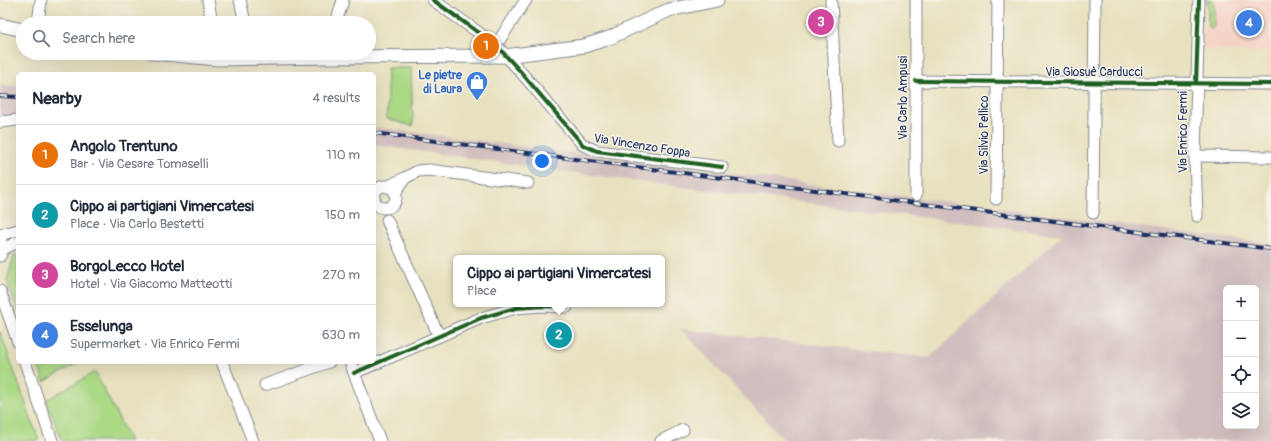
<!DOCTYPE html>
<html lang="en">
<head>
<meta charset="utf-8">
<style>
  :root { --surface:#fff; --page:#f6f6f7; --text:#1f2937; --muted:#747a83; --line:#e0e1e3; --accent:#b5179e }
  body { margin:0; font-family:Pangolin,sans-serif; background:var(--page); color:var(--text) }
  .controls { position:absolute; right:12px; bottom:12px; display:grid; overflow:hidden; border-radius:6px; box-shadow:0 4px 16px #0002 }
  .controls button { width:36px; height:36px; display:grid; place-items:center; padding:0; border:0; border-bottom:1px solid var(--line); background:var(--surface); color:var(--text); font:20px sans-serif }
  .you { position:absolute; left:542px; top:161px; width:14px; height:14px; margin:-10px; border:3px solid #fff; border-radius:50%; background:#1a73e8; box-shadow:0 0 0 6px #1a73e833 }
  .badge { display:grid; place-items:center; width:26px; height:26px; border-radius:50%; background:var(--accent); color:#fff; font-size:13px; font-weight:700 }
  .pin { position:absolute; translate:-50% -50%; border:2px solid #fff; box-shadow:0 1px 4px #0006 }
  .popup { position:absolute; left:453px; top:255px; width:212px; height:52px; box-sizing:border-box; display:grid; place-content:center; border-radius:6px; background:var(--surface); filter:drop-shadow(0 1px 3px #0005); font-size:13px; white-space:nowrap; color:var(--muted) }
  .popup b { font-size:15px; color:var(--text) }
  .popup::after { content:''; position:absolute; left:50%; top:100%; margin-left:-8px; border:8px solid transparent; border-top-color:var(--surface) }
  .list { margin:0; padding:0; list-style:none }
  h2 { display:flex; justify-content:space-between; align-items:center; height:52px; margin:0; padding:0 16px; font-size:17px }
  h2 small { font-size:13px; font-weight:400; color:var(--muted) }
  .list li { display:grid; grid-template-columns:26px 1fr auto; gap:12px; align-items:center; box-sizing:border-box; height:60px; padding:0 16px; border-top:1px solid var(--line) }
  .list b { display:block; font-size:15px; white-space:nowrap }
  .list p { margin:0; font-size:13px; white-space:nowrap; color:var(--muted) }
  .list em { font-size:13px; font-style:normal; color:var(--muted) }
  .icon { flex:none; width:22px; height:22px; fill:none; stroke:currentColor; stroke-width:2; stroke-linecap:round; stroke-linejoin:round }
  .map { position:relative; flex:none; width:1271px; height:441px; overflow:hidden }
  .search { position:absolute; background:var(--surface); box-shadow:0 4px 16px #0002; left:16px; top:16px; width:360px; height:44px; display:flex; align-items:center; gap:10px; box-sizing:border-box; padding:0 14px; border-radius:22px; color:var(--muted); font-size:15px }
  .panel { position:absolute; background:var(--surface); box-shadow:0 4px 16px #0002; left:16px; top:72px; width:360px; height:292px; border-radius:6px }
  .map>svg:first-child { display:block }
</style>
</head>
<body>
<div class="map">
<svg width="1271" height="441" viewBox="0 0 1271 441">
  <rect width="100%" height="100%" fill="#f7f3e8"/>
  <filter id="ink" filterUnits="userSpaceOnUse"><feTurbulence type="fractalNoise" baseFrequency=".025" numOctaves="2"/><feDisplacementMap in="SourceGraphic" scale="8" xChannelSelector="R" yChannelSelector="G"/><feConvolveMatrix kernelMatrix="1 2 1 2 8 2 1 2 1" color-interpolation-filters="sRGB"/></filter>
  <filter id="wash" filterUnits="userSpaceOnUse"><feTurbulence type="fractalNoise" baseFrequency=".012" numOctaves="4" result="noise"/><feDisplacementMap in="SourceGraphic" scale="16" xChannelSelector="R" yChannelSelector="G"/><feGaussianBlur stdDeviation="0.9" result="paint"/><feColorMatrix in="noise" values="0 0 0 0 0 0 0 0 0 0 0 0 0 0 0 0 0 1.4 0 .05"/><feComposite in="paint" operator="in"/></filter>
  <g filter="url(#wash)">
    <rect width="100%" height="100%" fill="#e8e1bf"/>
    <polygon fill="#f6d1c5" points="1209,0 1271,0 1271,75 1267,75 1267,53 1202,49"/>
    <g fill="#d1bfbf" fill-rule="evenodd">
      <polygon points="0,85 18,86 18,116 0,118"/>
      <path d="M374 127 1271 244V441H785L681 329 929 358 1062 235 650 183 374 145ZM1226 288H1256V426H1226Z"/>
    </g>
    <g fill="#acd985" stroke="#648472">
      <polygon points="1208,0 1214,0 1214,25 1213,28 1210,28 1208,26"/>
      <polygon points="387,68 411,68 413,126 387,119"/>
      <polygon points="18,255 18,312 7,281 14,256"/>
      <polygon points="0,331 39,441 0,441"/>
      <polygon points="37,362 79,362 44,382"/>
      <polygon points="95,372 130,441 62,441 46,400"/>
    </g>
  </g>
  <g filter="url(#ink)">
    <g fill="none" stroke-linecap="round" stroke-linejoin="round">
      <g stroke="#82888e" stroke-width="13">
        <g id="minor">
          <polyline points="208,0 212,23"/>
          <polyline points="240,0 245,23"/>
          <polyline points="433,0 496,45 520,71 583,145 597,151 722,167"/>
          <polyline points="831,0 838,141"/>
          <polyline points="38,23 41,0"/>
          <polyline points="336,23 343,0"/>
          <polyline points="496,45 526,0"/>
          <polyline points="916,81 1271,84"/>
          <polyline points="0,122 18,120"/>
          <polyline points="1195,156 1271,157"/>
          <polyline points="405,178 418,171 429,170 528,183"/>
          <circle cx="385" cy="197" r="11"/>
          <polyline points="387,187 405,178 395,193"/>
          <polyline points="916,195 916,0"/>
          <polyline points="996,199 998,0"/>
          <polyline points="1093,213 1095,0"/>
          <polyline points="1197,216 1195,156 1199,0"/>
          <polyline points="387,220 439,336"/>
          <polyline points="0,235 18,230"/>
          <polyline points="0,238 3,249 0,256"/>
          <polyline points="3,249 18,242"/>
          <polyline points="0,291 18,342"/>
          <polyline points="25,362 52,441"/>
          <polyline points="222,362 253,441"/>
          <polyline points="350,362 380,441"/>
          <polyline points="354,373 481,318 516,308 542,306 567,307"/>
          <polyline points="265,385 329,362"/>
          <polyline points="661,441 683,430"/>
        </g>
      </g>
      <g stroke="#82888e" stroke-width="15">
        <g id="major">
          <polyline points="0,25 23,30"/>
          <polyline points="153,53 218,59 326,57 505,56 584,46 609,38 669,10 717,0"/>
        </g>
      </g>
      <use href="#minor" stroke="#fff" stroke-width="11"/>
      <use href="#major" stroke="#fff" stroke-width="13"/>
      <g stroke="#1b2f5e" stroke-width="4">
        <g id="rail">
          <polyline points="0,96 18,97"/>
          <polyline points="374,133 1271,249"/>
        </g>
      </g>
      <use href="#rail" stroke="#f7f3e8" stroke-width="2.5" stroke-dasharray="8" stroke-linecap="butt"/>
      <g stroke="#f7f3e8" stroke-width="6">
        <g id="cycleway">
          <polyline points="433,0 496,45 520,71 583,145 597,151 722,167"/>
          <polyline points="916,81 1271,84"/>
          <polyline points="1196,83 1199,0"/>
          <polyline points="354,373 481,318 516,308 542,306 567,307"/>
        </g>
      </g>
      <use href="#cycleway" stroke="#1b5e20" stroke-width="4"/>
    </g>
  </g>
  <defs>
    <g id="shop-pin" transform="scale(1.15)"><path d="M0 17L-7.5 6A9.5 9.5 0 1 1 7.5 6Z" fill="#3f7fe0" stroke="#f7f3e8"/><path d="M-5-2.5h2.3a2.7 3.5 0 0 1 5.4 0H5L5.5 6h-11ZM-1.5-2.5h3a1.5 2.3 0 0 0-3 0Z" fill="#fff"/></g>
  </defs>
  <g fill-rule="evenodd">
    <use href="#shop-pin" x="477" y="82"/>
  </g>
  <g text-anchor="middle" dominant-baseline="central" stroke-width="3" stroke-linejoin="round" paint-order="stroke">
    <g font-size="12" fill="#1b2f5e" stroke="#f7f3e8">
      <text x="1094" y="72">Via Giosuè Carducci</text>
      <text transform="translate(903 98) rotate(-90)">Via Carlo Ampusi</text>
      <text transform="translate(1183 132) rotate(-90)">Via Enrico Fermi</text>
      <text transform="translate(984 135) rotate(-90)">Via Silvio Pellico</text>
      <text transform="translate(642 146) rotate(9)">Via Vincenzo Foppa</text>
    </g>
    <g font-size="12" font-weight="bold" fill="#366cbe" stroke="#f7f3e8" text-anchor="end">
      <text x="462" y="75">Le pietre<tspan x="462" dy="14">di Laura</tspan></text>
    </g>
  </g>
</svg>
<div class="controls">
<button>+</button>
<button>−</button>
<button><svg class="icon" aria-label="locate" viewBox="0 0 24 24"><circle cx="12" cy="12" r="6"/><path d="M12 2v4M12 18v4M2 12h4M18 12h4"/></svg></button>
<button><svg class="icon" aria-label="layers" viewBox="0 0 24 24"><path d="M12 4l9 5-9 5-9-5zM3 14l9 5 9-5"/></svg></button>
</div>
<div class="you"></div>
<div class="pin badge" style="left:486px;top:46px;background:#e8710a">1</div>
<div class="pin badge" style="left:559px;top:335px;background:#0f9aa8">2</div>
<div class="popup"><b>Cippo ai partigiani Vimercatesi</b>Place</div>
<div class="pin badge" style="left:821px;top:22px;background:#d1479c">3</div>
<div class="pin badge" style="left:1249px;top:23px;background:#3f7fe0">4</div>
<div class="search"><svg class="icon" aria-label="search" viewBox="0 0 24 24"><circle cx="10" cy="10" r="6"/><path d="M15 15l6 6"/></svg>Search here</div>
<section class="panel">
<h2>Nearby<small>4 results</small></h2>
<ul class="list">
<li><span class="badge" style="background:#e8710a">1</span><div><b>Angolo Trentuno</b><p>Bar · Via Cesare Tomaselli</p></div><em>110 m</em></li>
<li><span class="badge" style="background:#0f9aa8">2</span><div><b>Cippo ai partigiani Vimercatesi</b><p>Place · Via Carlo Bestetti</p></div><em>150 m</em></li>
<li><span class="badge" style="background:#d1479c">3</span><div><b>BorgoLecco Hotel</b><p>Hotel · Via Giacomo Matteotti</p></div><em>270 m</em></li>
<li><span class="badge" style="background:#3f7fe0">4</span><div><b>Esselunga</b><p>Supermarket · Via Enrico Fermi</p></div><em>630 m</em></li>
</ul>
</section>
</div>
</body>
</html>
